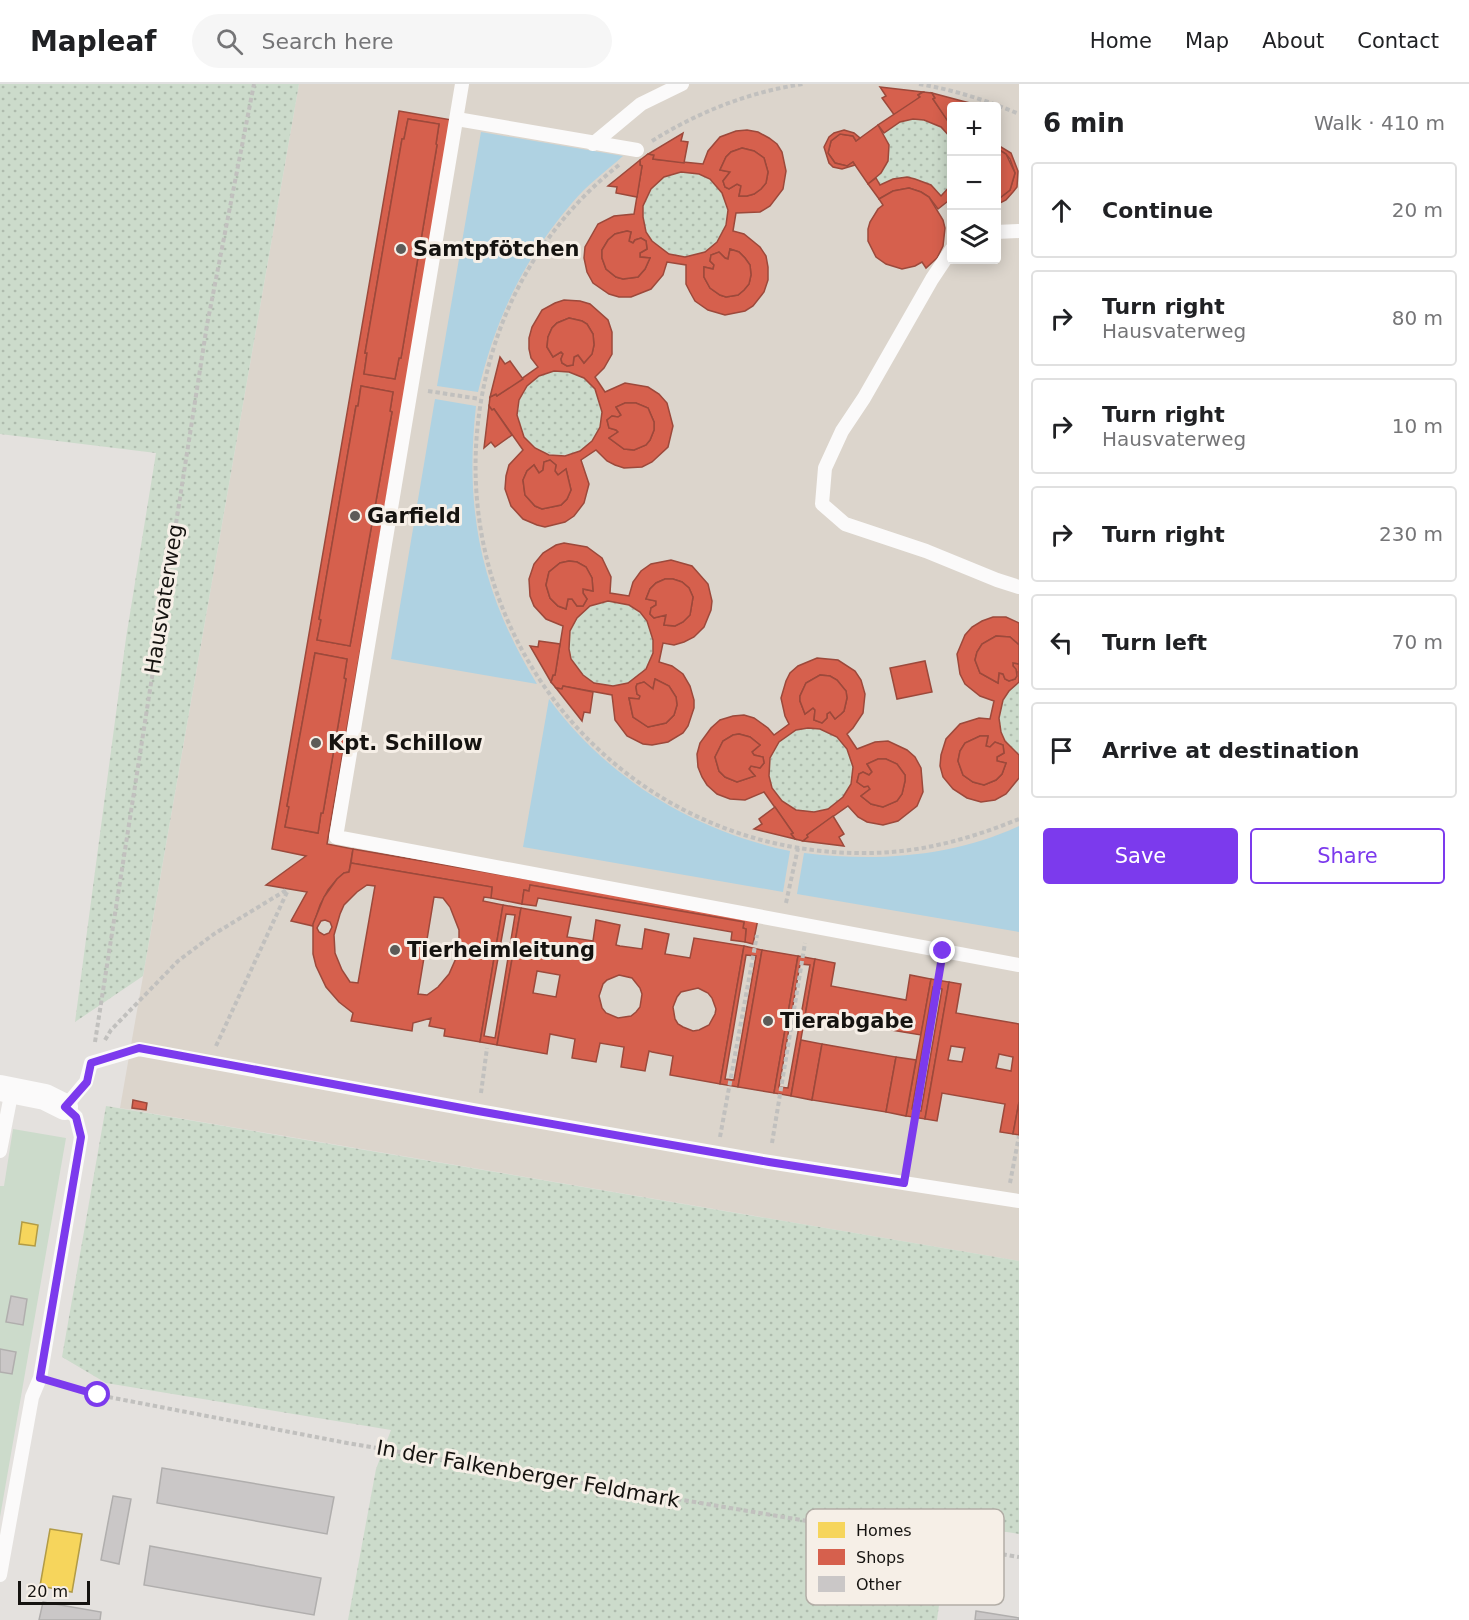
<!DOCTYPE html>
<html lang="en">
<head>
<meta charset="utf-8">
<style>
  :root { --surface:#fff; --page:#f6f6f6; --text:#202124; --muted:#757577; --line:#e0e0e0; --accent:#7c3aed }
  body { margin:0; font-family:"DejaVu Sans",sans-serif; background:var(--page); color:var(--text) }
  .controls { position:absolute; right:18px; top:18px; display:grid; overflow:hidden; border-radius:6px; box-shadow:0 3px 15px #0003 }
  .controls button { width:54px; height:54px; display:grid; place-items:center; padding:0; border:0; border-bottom:2px solid var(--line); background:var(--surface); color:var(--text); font:30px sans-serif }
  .scale { position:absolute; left:18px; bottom:15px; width:72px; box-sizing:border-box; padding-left:6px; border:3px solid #151310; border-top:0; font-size:16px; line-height:21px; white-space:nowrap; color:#151310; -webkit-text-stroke:4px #f6efe7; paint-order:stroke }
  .stop { position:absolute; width:18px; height:18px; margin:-14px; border:4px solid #7c3aed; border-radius:50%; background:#fff }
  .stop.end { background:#7c3aed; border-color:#fff; box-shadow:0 2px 6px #0008 }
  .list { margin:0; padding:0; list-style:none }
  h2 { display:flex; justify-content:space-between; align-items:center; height:78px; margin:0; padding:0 24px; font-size:26px }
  h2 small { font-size:20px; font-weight:400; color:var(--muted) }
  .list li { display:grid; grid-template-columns:39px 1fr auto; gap:18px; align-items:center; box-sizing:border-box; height:96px; margin:0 12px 12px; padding:0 12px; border:2px solid var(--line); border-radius:6px }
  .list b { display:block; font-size:22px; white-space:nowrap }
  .list p { margin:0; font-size:20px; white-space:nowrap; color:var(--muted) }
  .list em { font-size:20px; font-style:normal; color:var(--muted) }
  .actions { display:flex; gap:12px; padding:18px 24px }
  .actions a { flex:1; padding:14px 0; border:2px solid var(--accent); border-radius:6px; text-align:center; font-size:21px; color:var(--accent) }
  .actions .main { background:var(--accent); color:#fff }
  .icon { flex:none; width:33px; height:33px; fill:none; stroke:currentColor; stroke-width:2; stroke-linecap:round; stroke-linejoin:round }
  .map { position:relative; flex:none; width:1019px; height:1536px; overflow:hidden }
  header { display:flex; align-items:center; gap:36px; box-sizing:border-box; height:84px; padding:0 30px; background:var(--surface); border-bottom:2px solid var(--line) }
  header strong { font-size:28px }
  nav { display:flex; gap:33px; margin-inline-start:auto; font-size:21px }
  .search { width:420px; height:54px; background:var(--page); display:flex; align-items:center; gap:15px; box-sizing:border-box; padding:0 21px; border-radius:33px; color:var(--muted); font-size:22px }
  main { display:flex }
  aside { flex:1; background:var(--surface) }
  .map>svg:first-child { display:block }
</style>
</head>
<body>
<header>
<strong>Mapleaf</strong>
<div class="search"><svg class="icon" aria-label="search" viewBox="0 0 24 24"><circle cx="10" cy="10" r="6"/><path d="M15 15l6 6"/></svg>Search here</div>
<nav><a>Home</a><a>Map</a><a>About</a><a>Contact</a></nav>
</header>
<main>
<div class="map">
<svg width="1019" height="1536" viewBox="0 0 1019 1536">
  <defs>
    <pattern id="grass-dots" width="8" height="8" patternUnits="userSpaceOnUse" patternTransform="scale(1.5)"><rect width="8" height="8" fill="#ccdbcb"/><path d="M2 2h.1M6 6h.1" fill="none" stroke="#aebbad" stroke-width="1.8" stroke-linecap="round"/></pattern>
  </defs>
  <rect width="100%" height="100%" fill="#e4e1de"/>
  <path fill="#dcd5cc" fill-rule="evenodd" d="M299 0H1019V1177L120 1024ZM952 22H996V176H952Z"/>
  <g fill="url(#grass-dots)">
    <polygon points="0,0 299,0 143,892 75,938 126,554 156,369 0,350"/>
    <path d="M913 35C930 36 941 41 951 55V100L941 112C925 92 901 89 880 101L876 94C891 81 891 66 884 49L900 38Z"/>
    <circle cx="685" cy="130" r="42"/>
    <circle cx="560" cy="329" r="42"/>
    <circle cx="611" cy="560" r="42"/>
    <path d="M1019 598V671C993 652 993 617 1019 598Z"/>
    <circle cx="811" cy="686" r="42"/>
    <polygon points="106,1022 1019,1177 1019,1450 950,1439 937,1536 348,1536 376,1385 391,1346 106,1299 62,1273"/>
  </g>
  <polygon fill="#ccdbcb" points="13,1045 66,1054 0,1433 0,1102 4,1102"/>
  <g fill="#afd2e2">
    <path d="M481 48 623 72C606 87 586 102 572 119 523 176 495 236 478 308L437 302Z"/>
    <path d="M435 315 476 322C464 428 482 510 537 600L391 575Z"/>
    <path d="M549 615C608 695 694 747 790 767L783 808 523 763Z"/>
    <path d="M1019 742V848L797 810 804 769C876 778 952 773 1019 742Z"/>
  </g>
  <g fill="#f6d55c" stroke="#b29b45" stroke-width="1.5">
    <polygon points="22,1138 38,1141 35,1162 19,1160"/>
    <polygon points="50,1445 82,1450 72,1508 40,1502"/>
  </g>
  <g fill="#d6604d" stroke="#9c493b" stroke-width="1.5" fill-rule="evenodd">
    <polygon points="880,3 923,8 918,11 920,13 895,32 882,14 886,12"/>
    <polygon points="923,8 932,9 935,14 933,15 952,42 952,55 941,43 924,36 913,35 900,38 884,49 878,41 920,13 918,11"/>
    <polygon points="932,9 962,17 974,20 970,22 952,22 951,42 933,15 935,14"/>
    <path d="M399 27 452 36 327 760 353 765 349 788 344 789 337 795 328 806 320 821 313 842 291 837 307 808 266 801 306 772 272 765ZM408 35 439 40 436 60 437 61 401 274H399L395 295 364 290 367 269H365L402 55H404ZM361 302 393 308 390 327 392 328 350 562 317 556 321 536 319 535 356 322H358ZM315 569 347 575 344 594 346 595 323 729H321L318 749 285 743 289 723 287 722Z"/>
    <polygon points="408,35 439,40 436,60 437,61 401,274 399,274 395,295 364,290 367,269 365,269 402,55 404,55"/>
    <polygon points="878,41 889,61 888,77 881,89 868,100 853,78 847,82 835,79 828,69 831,57 840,50 853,52 856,57"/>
    <path d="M747 46 758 48 769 54 777 60 782 68 786 87 783 105 770 122 760 128 736 129 733 147 744 150 760 163 766 172 768 183V196L764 208 753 222 745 227 725 231 708 226 695 217 690 208 686 200V181L667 178 663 191 651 205 631 213H619L609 210 593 199 587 188 584 174 585 163 598 140 614 132 634 130 642 82 640 81V76L648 70 654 71 653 75 703 80 708 67 720 53 736 47ZM742 64 754 67 764 74 768 88 766 99 761 105 754 110 747 112H739L741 102 737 100 729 105 725 103 723 97 730 88 720 86 726 73 731 68ZM681 88 699 90 710 95 722 109 728 126 726 141 717 158 705 168 685 173 669 170 652 157 646 148 643 133V122L651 105 664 93ZM627 147 631 148 629 157 633 159 635 156 641 154 646 157 647 165 640 169V173L650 174 645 185 638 193 623 195 616 193 606 185 602 174V166L608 156 615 150ZM730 165 739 168 745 174 750 181 751 191 749 200 744 206 738 211 726 213 720 211 710 204 704 193V183L713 185 714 181 710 177 711 171 719 168 725 174 728 175Z"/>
    <polygon points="844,46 854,49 860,54 856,57 853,52 840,50 831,57 828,69 835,79 847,82 853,78 855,81 842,85 833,83 829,79 824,63 829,53 834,49"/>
    <polygon points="683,49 681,57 688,58 684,79 653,75 654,71 648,70"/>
    <polygon points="996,60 1011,69 1018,87 1017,103 1013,108 1006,116 996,121 996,117 1010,106 1015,89 1010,75 1006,70 996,64"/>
    <polygon points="742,64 754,67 764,74 768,88 766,99 761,105 754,110 747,112 739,112 741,102 737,100 729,105 725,103 723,97 730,88 720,86 726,73 731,68"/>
    <polygon points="996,64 1006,70 1015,89 1010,106 996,117"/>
    <polygon points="640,76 640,81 642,82 637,113 616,109 617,103 608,102"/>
    <polygon points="907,93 915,95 931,101 941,112 952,100 952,114 938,125 929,113 921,108 909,104 893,107 879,115 868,100 876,94 880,101 893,95"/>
    <polygon points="909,104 921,108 929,113 943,136 945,144 943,162 937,174 926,184 922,178 915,182 902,185 886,180 876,173 868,157 868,145 870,138 878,125 883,121 879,115 893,107"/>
    <polygon points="627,147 631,148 629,157 633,159 635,156 641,154 646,157 647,165 640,169 640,173 650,174 645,185 638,193 623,195 616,193 606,185 602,174 602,166 608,156 615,150"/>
    <polygon points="730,165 739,168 745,174 750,181 751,191 749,200 744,206 738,211 726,213 720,211 710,204 704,193 704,183 713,185 714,181 710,177 711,171 719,168 725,174 728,175"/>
    <path d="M564 216 580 217 590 220 608 236 612 248V270L604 284 595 293 605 308 625 299 648 303 659 310 667 319 673 342 668 363 652 378 642 383 624 384 615 381 607 377 596 366 581 376 589 400 584 419 574 432 565 438 545 443 537 441 523 435 511 422 505 405 506 392 509 381 523 366 494 325 492 326 489 322 490 313 496 310 497 312 538 283 531 274 529 265V254L532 243 542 226 555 219ZM569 234 582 237 587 240 593 250 594 261 592 270 584 279 578 271 574 273 573 281 567 282 562 279 561 275 563 270 561 268 553 273 547 263 548 253 552 244 557 239ZM554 287 569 288 584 294 595 305 602 328 600 343 592 357 580 367 565 372 549 371 535 364 524 353 517 331 519 316 527 302 539 292ZM625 319H636L648 324 654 338V346L650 356 646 361 634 366 624 365 609 354 618 348 616 346 609 344 607 336 612 332 618 333 621 331 616 323ZM550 376 556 381 555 387 558 391 566 385 571 406 567 415 561 421 542 425 535 422 525 411 523 396 527 387 534 381 539 389 543 386 544 378Z"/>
    <polygon points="569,234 582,237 587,240 593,250 594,261 592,270 584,279 578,271 574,273 573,281 567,282 562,279 561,275 563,270 561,268 553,273 547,263 548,253 552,244 557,239"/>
    <polygon points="500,273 505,280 510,277 523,295 497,312 496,310 490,313"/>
    <polygon points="361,302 393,308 390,327 392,328 350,562 317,556 321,536 319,535 356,322 358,322"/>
    <polygon points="625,319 636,319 648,324 654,338 654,346 650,356 646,361 634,366 624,365 609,354 618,348 616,346 609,344 607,336 612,332 618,333 621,331 616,323"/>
    <polygon points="489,322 492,326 494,325 512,351 495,363 491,358 484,364"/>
    <polygon points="550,376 556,381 555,387 558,391 566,385 571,406 567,415 561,421 542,425 535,422 525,411 523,396 527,387 534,381 539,389 543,386 544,378"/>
    <path d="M564 459 587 463 602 474 611 493 610 509 629 512 633 498 641 487 651 480 671 476 692 482 708 500 712 517 711 526 704 543 694 553 684 558 674 561 663 559 659 578 672 582 683 590 690 602 694 616V624L688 642 683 649 668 658 652 661 643 660 627 652 615 636 612 611 563 602 562 605 556 604 551 598 553 591H555L563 542 546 535 534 522 530 512 529 495 534 480 543 469 556 461ZM569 477 577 478 586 483 592 494 593 507 583 505V509L587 515 583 522H577L572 515H568L566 525 558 522 550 514 546 501 549 488 560 479ZM665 495H673L682 498 689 504 693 513 690 531 683 538 675 542 664 541 666 531 654 534 650 530 651 524 656 521V517L646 515 650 505 656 499ZM608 517 629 521 640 528 647 537 653 556V569L646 585 628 599 613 602 594 599 583 591 571 575 569 565 570 547 577 534 590 522ZM655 595 669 602 676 613 677 621 674 631 666 639 648 643 633 633 629 614 639 615 640 612 637 610 636 603 637 600 644 598 653 605Z"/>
    <polygon points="569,477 577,478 586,483 592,494 593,507 583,505 583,509 587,515 583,522 577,522 572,515 568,515 566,525 558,522 550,514 546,501 549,488 560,479"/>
    <polygon points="665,495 673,495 682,498 689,504 693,513 690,531 683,538 675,542 664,541 666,531 654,534 650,530 651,524 656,521 656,517 646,515 650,505 656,499"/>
    <path d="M993 533H1006L1019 539V561L1010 553 996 552 982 560 977 568 975 576 980 589 998 599 999 589 1003 590 1005 595 1009 597 1015 595 1017 588 1013 582V579L1019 580V598L1009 607 1003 616 999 634 1001 648 1005 657 1019 671V694L1006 710 995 716 981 718 967 714 953 705 943 693 940 682 941 671 946 655 960 640 979 634 990 635 994 617 980 612 965 600 960 590 957 570 965 551 972 543 982 537ZM980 652H988L986 662 990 663 995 658 1003 661 1004 669 997 673V677L1006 679 1002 690 996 696 984 701 973 698 963 691 958 677 960 667 965 659Z"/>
    <polygon points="996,552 1010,553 1019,561 1019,580 1013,579 1013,582 1016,585 1017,592 1015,595 1009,597 1005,595 1003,590 999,589 998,599 980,589 975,576 977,568 982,560"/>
    <polygon points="539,557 560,560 555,591 553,591 551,598 530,562 538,563"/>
    <polygon points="315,569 347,575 344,594 346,595 323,729 321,729 318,749 285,743 289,723 287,722"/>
    <path d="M817 574 838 576 855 587 861 596 865 610 863 629 853 644 847 650 857 665 875 658 888 657 907 666 915 673 921 684 923 708 917 722 898 737 883 741 867 738 858 733 848 722 807 751 808 753 803 757 795 755 791 750 793 749 764 708 745 716 730 715 717 710 707 701 702 693 698 683 697 670 700 659 711 644 720 636 733 632 744 631 754 634 768 644 774 651 789 640 785 632 781 614 786 597 790 589 798 582ZM820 591 830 592 837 596 846 607 847 614 844 627 841 630 835 635 830 628 827 630V634L822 639 814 636 815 626 813 624 805 630 800 617V612L806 599ZM808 644 820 645 837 653 847 665 853 683 851 700 843 713 828 725 814 728 796 726 782 717 772 704 769 692 770 674 779 658 796 646ZM739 650 750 653 760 661 752 668 754 671 763 673 764 679 760 684 751 682 749 685 755 692 737 698 725 693 719 687 715 673 723 657 733 651ZM878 675H886L897 680 905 691V697L902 710 897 717 883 723 871 720 861 712 870 705 868 702 864 703 857 698 859 690 863 688 869 691 872 688 867 680Z"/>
    <polygon points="925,577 932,608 897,615 890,584"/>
    <polygon points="820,591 830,592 837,596 846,607 847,614 844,627 841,630 835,635 830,628 827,630 827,634 822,639 814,636 815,626 813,624 805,630 800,617 800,612 806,599"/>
    <polygon points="655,595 669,602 676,613 677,621 674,631 666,639 648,643 633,633 629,614 639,615 640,612 637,610 636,603 637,600 644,598 653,605"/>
    <polygon points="563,602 593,608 590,629 584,628 582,637 556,604 562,605"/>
    <polygon points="739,650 750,653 760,661 752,668 754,671 763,673 764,679 760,684 751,682 749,685 755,692 737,698 725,693 719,687 715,673 723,657 733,651"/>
    <polygon points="980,652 988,652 986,662 990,663 995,658 1003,661 1004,669 997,673 997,677 1006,679 1002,690 996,696 984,701 973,698 963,691 958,677 960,667 965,659"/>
    <polygon points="878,675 886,675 897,680 905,691 905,697 902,710 897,717 883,723 871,720 861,712 870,705 868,702 864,703 857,698 859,690 863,688 869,691 872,688 867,680"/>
    <polygon points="775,723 793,749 791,750 795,755 754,745 762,740 759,735"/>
    <polygon points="833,732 844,750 839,753 844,762 803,757 808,753 807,751"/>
    <polygon points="353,765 758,835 753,860 745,858 746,845 743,844 744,838 530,801 529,807 524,806 522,820 491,814 492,803 351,779"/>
    <path d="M351 779 492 803 491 814 484 813 483 817 503 821 480 958 444 952 445 945 429 942 431 934 413 939 412 947 351 937 353 929 339 918 326 903 316 882 313 870V840L324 813 337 795 344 789 349 788ZM367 801 375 802 358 899 350 898 342 886 335 869 334 851 340 830 344 821 357 808ZM434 813 443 814 450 823 459 846V863L457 872 449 890 438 903 427 911 418 910ZM325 836 330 838 332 843 329 849 324 851 319 848 317 844 321 837Z"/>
    <polygon points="530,801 744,838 743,844 746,845 745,858 731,856 732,848 538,814 536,822 522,820 524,806 529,807"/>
    <path d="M503 821 521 824 497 961 480 958ZM506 830 515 831 495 954 484 952Z"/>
    <path d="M521 824 571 833 567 853 593 857 596 836 620 841 616 861 620 862 642 865 645 845 669 850 665 870 690 874 694 854 744 862 720 1000 670 991 673 972 652 968 649 967 645 987 621 983 624 963 600 959 596 978 572 974 575 955 550 950 547 970 497 961ZM537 887 560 891 556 913 533 909ZM619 891 632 894 640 904 642 910 640 923 636 928 631 932 618 934 606 929 602 924 599 912 603 900 607 896ZM698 904 708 909 712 914 716 925 715 930 709 941 699 946 693 947 683 943 678 940 675 935 673 923 677 913 681 908Z"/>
    <path d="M744 862 762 866 738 1003 720 1000ZM746 871 756 872 734 996 725 995Z"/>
    <polygon points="762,866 798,872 774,1009 738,1003"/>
    <path d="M798 872 815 875 791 1012 774 1009ZM800 880 810 881 788 1004 779 1003Z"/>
    <polygon points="815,875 835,879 831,902 906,916 910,891 931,895 921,951 805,932"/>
    <path d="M931 895 949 898 925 1035 906 1032ZM933 903 942 905 921 1027 912 1025Z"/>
    <path d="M949 898 961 900 956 929 1019 940V1018L1013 1050 1000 1048 1005 1020 942 1009 937 1037 925 1035ZM951 962 965 964 962 978 948 976ZM999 970 1013 973 1011 987 996 984Z"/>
    <polygon points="801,956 822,960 812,1016 791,1012"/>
    <polygon points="822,960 896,973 886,1028 812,1016"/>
    <polygon points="896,973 916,976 906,1032 886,1028"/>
    <polygon points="133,1016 147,1019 146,1026 132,1024"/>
    <polygon points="1019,1018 1019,1051 1013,1050"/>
  </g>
  <g fill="#cac7c7" stroke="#b0aead" stroke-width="1.5">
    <polygon points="11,1212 27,1215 23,1241 6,1238"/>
    <polygon points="0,1265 16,1268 12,1290 0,1288"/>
    <polygon points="162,1384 334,1413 327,1450 157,1419"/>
    <polygon points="113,1412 131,1415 119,1480 101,1476"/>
    <polygon points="150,1462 321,1494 314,1531 144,1501"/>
    <polygon points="43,1518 101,1528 100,1536 39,1536"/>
    <polygon points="976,1527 1019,1534 1019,1536 975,1536"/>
  </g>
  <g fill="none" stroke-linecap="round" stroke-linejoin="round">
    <g stroke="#c1c0be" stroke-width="4" stroke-dasharray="4.5 3" stroke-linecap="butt">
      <path d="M919 0C954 6 986 16 1019 30"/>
      <path d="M652 57C698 28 749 8 803 0"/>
      <path d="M619 81C560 127 516 192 494 263 414 518 604 775 872 769 924 768 972 754 1019 735"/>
      <polyline points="428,307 480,315"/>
      <polyline points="786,819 798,764"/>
      <polyline points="105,956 111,946 178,877 214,850 288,805"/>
      <polyline points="95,958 207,241 254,0"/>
      <polyline points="216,962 288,806"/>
      <polyline points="481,1009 487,964"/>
      <polyline points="720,1053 757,851"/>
      <polyline points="772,1059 805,859"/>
      <polyline points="907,1082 940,885"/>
      <polyline points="1010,1099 1019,1052"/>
      <polyline points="58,1299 98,1311 347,1359 1019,1473"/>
    </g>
    <g stroke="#fbfafa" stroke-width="14">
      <polyline points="462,0 336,753 1019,881"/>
      <polyline points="457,35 637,66"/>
      <polyline points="593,60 641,20 682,0"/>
      <polyline points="996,148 1019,147"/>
      <polyline points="952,165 932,195 864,314 842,347 825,384 822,420 845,440 926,467 997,496 1019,503"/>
      <polyline points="0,1067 12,1006"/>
      <polyline points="0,1491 32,1313 40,1294 81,1053 76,1033 65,1023 86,998 91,979 139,965 478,1027 769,1078 1019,1117"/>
    </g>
    <polyline stroke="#fbfafa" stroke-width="26" points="0,1004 45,1013 65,1023"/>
  </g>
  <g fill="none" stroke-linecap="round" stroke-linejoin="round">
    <polyline stroke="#7c3aed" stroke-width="8" points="98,1311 40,1294 81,1053 76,1033 65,1023 87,998 91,979 139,964 478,1027 769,1078 904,1099 943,867"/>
  </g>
  <g fill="#5d5b58" stroke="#f6efe7" stroke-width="2">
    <circle cx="401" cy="165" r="6"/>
    <circle cx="355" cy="432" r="6"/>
    <circle cx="316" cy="659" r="6"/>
    <circle cx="395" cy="866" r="6"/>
    <circle cx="768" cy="937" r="6"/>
  </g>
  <g text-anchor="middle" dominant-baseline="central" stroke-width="6" stroke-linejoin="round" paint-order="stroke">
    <g font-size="21" font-weight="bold" fill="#151310" stroke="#f6efe7" text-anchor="start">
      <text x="413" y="165">Samtpfötchen</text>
      <text x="367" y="432">Garfield</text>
      <text x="328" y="659">Kpt. Schillow</text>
      <text x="407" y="866">Tierheimleitung</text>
      <text x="780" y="937">Tierabgabe</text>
    </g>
    <g font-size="21" fill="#151310" stroke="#f6efe7">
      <text transform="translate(164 515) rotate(-81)">Hausvaterweg</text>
      <text transform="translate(528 1390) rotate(10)">In der Falkenberger Feldmark</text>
    </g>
  </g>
  <rect x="806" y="1425" width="198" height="96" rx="9" fill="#f6efe7" stroke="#b2ada6" stroke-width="1.5"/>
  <rect x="818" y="1438" width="27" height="16" fill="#f6d55c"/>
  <rect x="818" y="1465" width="27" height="16" fill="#d6604d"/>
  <rect x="818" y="1492" width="27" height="16" fill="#cac7c7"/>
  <g font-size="16" fill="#151310">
    <text x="856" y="1452">Homes</text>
    <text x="856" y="1479">Shops</text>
    <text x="856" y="1506">Other</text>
  </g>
</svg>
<div class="controls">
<button>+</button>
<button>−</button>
<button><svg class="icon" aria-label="layers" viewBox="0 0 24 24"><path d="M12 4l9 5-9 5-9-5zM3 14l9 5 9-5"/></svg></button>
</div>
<div class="scale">20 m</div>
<div class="stop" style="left:98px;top:1311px"></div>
<div class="stop end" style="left:943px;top:867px"></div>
</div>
<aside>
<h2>6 min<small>Walk · 410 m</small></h2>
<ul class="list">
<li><svg class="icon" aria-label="ahead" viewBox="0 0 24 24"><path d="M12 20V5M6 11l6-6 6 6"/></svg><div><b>Continue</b></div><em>20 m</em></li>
<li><svg class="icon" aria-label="right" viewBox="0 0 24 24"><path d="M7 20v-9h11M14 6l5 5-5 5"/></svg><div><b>Turn right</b><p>Hausvaterweg</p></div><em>80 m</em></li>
<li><svg class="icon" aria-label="right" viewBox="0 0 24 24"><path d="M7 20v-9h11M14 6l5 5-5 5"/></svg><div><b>Turn right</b><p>Hausvaterweg</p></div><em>10 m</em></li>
<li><svg class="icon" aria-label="right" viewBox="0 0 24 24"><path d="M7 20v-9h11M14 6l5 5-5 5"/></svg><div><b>Turn right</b></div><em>230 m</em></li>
<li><svg class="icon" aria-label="left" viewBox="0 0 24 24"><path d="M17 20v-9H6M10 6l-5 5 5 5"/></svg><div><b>Turn left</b></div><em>70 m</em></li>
<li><svg class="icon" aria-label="arrive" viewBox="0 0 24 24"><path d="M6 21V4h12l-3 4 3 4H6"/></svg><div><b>Arrive at destination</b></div></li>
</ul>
<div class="actions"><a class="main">Save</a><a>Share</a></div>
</aside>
</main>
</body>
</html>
